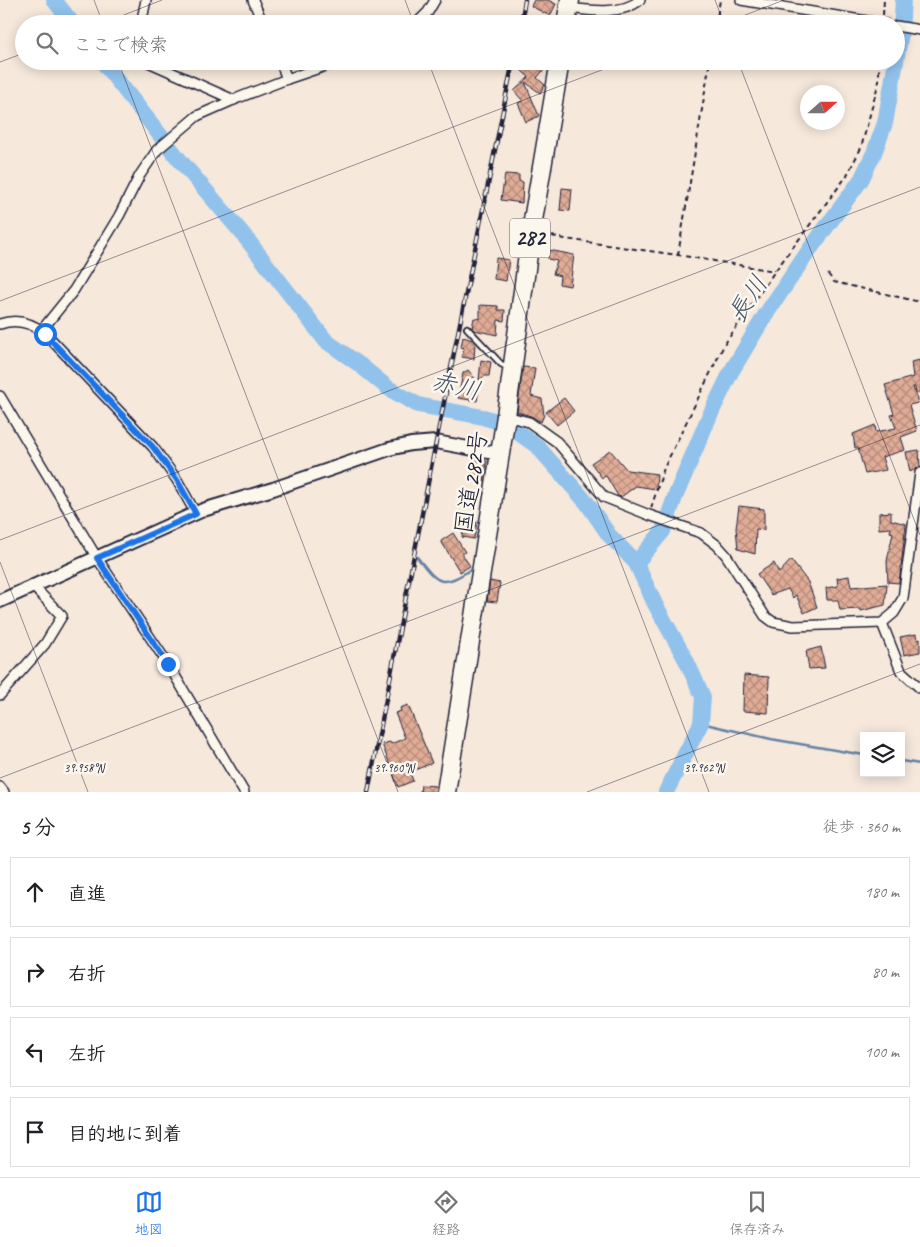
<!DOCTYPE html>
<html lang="ja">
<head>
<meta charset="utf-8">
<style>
  :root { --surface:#fff; --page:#f2f2f2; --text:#202124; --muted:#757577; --line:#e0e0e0; --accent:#1a73e8 }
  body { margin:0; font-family:Caveat,"Klee One",sans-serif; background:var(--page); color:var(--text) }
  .controls { position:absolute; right:15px; bottom:15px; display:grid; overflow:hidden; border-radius:0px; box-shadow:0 2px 12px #0003 }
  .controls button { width:45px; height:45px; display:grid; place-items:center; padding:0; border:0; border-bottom:1px solid var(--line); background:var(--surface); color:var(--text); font:25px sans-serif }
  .compass { position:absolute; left:800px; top:85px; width:45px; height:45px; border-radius:50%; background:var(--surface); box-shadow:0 2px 12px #0003; rotate:69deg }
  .stop { position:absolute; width:15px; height:15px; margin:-11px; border:4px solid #1a73e8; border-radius:50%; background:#fff }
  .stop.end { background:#1a73e8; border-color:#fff; box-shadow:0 1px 5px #0008 }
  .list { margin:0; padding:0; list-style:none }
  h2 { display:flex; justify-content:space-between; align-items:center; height:65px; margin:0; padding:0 20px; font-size:21px }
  h2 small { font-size:16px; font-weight:400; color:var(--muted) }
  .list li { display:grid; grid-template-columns:32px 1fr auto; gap:15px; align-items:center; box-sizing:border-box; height:70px; margin:0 10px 10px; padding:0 10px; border:1px solid var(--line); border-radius:0px }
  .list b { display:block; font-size:19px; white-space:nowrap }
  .list em { font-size:16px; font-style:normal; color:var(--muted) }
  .icon { flex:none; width:28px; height:28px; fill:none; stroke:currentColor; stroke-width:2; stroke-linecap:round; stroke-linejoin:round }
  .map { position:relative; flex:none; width:920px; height:792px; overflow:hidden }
  .search { position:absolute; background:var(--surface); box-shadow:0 2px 12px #0003; left:15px; right:15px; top:15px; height:55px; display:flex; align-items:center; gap:12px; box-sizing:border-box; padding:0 18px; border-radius:28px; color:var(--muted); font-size:19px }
  .sheet { height:385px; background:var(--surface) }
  nav { display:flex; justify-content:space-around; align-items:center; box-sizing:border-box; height:70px; border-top:1px solid var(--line); background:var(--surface); font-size:14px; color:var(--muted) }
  nav a { display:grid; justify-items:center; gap:2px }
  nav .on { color:var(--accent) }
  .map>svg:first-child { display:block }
</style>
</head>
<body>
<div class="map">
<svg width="920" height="792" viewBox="0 0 920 792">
  <defs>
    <pattern id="building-cross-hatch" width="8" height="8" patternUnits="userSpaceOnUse" patternTransform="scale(1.25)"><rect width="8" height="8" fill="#e1ac96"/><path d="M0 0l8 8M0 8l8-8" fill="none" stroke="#b68c7c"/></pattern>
  </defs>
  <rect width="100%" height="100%" fill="#f6e8db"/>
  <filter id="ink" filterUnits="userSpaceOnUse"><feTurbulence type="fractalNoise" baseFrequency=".02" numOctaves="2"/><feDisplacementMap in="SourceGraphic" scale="10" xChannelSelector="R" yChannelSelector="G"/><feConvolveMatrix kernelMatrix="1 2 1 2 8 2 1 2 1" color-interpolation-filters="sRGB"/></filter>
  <g filter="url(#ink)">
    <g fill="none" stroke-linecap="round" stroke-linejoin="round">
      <g stroke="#6582a5" stroke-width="2.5">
        <path d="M417 557C439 585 441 588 472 569"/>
        <polyline points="701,723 771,739 864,755"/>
        <polyline points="901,761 920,764"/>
      </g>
      <g stroke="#91c2ec" stroke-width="16">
        <polyline points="54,0 73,24"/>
        <polyline points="102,61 178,158 242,233 326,341 360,365 388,388 418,405 483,417 506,424 537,446 587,503 609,535 636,563 655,604 686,660 703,697 701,723 666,792"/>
        <polyline points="896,61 901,33 903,0"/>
        <polyline points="636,563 663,531 675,497 709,417 731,372 766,314 810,249 861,180 874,153 885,123 896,61"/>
      </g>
    </g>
    <g fill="url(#building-cross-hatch)" stroke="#22223b">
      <polygon points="534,0 548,0 556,4 550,16 531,6"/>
      <polygon points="522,61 539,61 546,67 537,78 545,85 540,93 525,82 539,116 526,122 518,103 523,101 514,91 529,77 522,71 526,66"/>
      <polygon points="505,174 519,175 519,181 523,182 522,203 501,200"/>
      <polygon points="562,188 572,189 570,211 560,210"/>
      <polygon points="549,250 574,255 570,286 559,284 560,276 553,274 557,261 548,259"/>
      <polygon points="496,258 509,260 506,281 494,279"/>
      <polygon points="480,305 498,306 498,310 505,310 504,321 498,320 497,335 474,330 472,328 474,318 480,319"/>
      <polygon points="463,337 473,340 475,343 474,359 462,357 464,348 461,347"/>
      <polygon points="481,360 491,362 489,376 485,376 479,380"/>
      <polygon points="920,360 920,393 916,394 915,387 913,387 918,403 909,405 917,431 901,437 905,450 882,457 886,470 865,474 858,448 855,448 853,434 875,425 876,432 896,428 891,415 894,414 885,385 913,377 911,362"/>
      <polygon points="523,367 535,368 531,396 542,399 544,415 541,422 531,416 517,412"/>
      <polygon points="468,370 477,381 466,388 479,390 477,401 458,398 463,373"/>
      <polygon points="564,398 574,411 557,425 546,412"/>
      <polygon points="610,450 627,470 657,474 656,489 636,486 621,497 618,496 606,476 602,478 591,463"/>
      <polygon points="919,450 920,467 910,472 906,452"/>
      <polygon points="474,460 487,461 484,482 471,481"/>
      <polygon points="739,506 764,509 764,530 756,529 755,554 738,549 736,528"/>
      <polygon points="891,512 891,520 906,524 899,583 888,582 887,561 893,533 890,532 891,528 879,529 879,513"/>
      <polygon points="464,520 477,522 474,539 462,537"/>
      <polygon points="453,533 465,552 462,554 470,566 460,572 441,541"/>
      <polygon points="791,560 808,582 817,607 804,613 796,595 793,598 788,589 771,595 757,574 774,563 779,573"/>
      <polygon points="849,576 851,587 887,584 885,605 861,611 861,609 840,610 838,600 827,600 826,588 838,586 837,578"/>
      <polygon points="490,581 500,583 497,602 487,601"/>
      <polygon points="916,634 917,640 920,639 920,652 904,655 900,637"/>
      <polygon points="821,647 825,668 809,669 806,651"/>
      <polygon points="744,675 769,677 768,713 743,711"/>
      <polygon points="408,705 432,763 410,772 413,781 398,787 382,744 390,742 391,744 405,738 395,713 401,711 400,708"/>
      <polygon points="421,785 436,786 436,792 420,792"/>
    </g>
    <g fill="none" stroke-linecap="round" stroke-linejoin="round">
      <g stroke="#22223b" stroke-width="8">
        <polyline id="lane" points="467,328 501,364 509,368"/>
      </g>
      <g stroke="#22223b" stroke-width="12">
        <g id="street">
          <polyline points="253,0 263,24"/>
          <polyline points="741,0 885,24"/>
          <path d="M569 8C591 11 622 15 640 0"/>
          <polyline points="141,24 146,0"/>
          <polyline points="416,24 428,12 435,0"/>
          <polyline points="896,26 920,30"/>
          <polyline points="146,61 234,100"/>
          <polyline points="280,61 287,79"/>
          <path d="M0 324C17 318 32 323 45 333L153 447 177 480 196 514"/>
          <polyline points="41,331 74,290 119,216 140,175 157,150 197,116 238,98 287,79 340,61"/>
          <polyline points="0,396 97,558 168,664 244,792"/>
          <polyline points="506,416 529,422 557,442 604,497 649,515 701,533 717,545 726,555 765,616 773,622 793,626 882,623 894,613 903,598 920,473"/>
          <polyline points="882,623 901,671 920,688"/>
          <polyline points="0,695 45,644 62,616 32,585"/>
          <polyline points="0,787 4,792"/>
        </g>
      </g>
      <g stroke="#22223b" stroke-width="16">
        <polyline id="secondary" points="0,601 203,510 273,489 389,449 411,444 436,442 500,454"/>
      </g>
      <g stroke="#22223b" stroke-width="21">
        <g id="highway">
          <polyline points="566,24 570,0"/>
          <polyline points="446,792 506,416 531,232 560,61"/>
        </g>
      </g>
      <g stroke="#22223b" stroke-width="2" stroke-dasharray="5 4" stroke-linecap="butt">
        <polyline points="883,15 884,0"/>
        <polyline points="716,24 720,0"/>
        <polyline points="543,234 565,239 678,255 775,271"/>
        <polyline points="678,255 710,61"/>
        <polyline points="828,274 834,282 920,302"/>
        <polyline points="651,508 664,468 724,345 775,271 846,177 861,148 879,81 879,61"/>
      </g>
      <use href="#lane" stroke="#fbf7ec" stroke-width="4.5"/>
      <use href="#street" stroke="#fbf7ec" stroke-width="9"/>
      <use href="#secondary" stroke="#fbf7ec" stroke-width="12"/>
      <use href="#highway" stroke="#fbf7ec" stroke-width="18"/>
      <g stroke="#22223b" stroke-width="4.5">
        <g id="rail">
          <polyline points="521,24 525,0"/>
          <polyline points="368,792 436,442 513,61"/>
        </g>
      </g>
      <use href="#rail" stroke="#fbf7ec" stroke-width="2.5" stroke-dasharray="8" stroke-linecap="butt"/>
    </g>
  </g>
  <g fill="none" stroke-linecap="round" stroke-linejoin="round" filter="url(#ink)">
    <polyline stroke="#1a73e8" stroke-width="6" points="45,334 153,447 177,480 196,514 97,558 168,664"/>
  </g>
  <path fill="none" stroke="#22223b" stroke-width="1" stroke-opacity="0.45" d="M94 0 103 24M405 0 414 24M715 0 724 24M101 24 162 0M722 24 784 0M118 61 398 792M428 61 709 792M738 61 920 535M0 62 24 53M0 301 625 61M0 540 920 187M0 562 88 792M0 778 920 425M587 792 920 664"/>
  <g text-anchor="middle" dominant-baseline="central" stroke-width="5" stroke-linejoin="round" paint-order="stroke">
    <rect fill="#fbf7ec" stroke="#636270" stroke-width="1" x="510" y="218.5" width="40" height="39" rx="4"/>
    <g font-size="22" font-weight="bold" fill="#22223b">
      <text x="530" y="238">282</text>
    </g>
    <g font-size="24" fill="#22223b" stroke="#fbf7ec">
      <text transform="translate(471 482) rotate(-81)">国道282号</text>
    </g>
    <g font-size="25" font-style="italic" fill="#435270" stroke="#fbf7ec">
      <text transform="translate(748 299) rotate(-57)">長川</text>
      <text transform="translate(456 386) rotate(14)">赤川</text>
    </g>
  </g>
  <g font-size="12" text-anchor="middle" fill="#22223b" stroke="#fbf7ec" stroke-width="5" stroke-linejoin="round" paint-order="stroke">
    <text x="84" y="772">39.958°N</text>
    <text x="394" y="772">39.960°N</text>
    <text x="704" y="772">39.962°N</text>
  </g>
</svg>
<div class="controls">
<button><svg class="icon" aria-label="layers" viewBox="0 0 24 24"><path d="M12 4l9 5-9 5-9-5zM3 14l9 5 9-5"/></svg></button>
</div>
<svg class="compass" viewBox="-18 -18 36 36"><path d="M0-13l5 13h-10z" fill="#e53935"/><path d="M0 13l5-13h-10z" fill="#757577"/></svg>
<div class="stop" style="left:45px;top:334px"></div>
<div class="stop end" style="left:168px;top:664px"></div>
<div class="search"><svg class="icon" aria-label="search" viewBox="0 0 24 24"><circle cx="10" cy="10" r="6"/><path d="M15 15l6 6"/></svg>ここで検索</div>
</div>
<section class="sheet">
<h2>5 分<small>徒歩 · 360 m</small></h2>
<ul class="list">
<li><svg class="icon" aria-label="ahead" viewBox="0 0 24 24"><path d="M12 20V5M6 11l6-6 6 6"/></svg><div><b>直進</b></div><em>180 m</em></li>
<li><svg class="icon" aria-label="right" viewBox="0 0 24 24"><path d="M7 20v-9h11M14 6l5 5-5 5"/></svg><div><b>右折</b></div><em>80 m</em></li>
<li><svg class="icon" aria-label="left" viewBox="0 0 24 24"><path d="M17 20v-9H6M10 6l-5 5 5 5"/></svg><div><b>左折</b></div><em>100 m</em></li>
<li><svg class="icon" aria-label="arrive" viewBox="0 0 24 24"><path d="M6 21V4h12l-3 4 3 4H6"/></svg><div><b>目的地に到着</b></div></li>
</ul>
</section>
<nav>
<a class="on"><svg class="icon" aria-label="map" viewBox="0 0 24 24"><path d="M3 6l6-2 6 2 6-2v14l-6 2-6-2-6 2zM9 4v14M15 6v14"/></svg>地図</a>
<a><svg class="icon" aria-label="directions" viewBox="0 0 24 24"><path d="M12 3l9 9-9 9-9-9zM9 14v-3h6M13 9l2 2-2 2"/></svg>経路</a>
<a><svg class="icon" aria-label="saved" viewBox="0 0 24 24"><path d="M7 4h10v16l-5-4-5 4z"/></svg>保存済み</a>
</nav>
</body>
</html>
